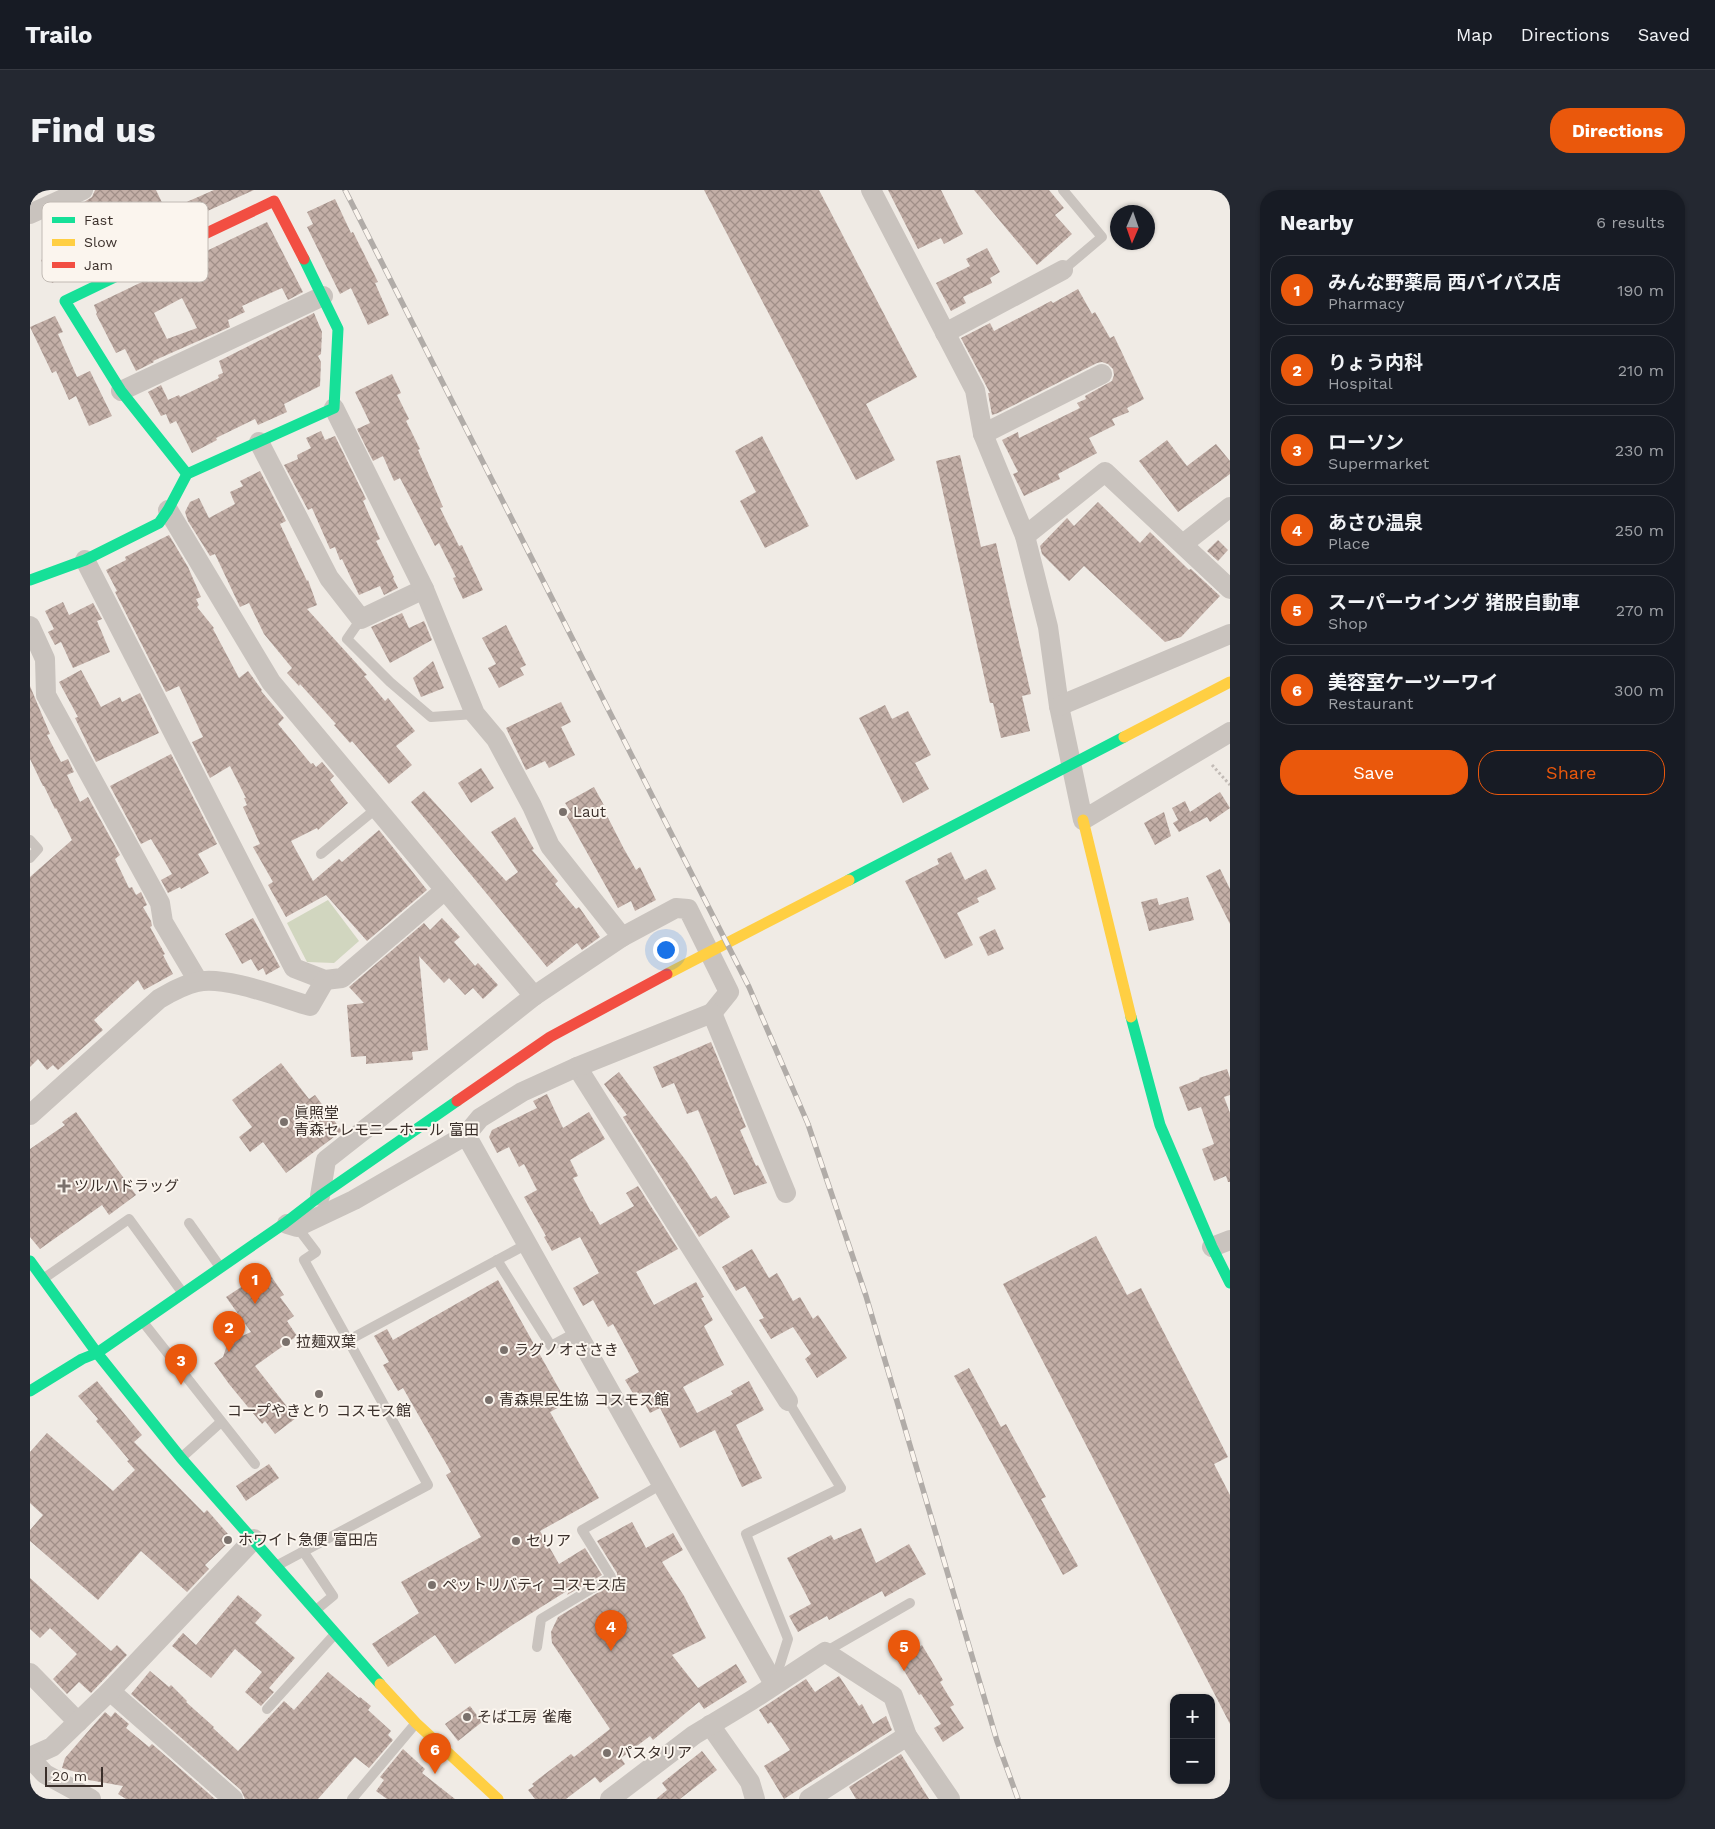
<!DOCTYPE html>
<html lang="en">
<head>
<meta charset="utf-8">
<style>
  :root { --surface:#171b24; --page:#242831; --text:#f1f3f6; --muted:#9ea1a6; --line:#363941; --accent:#ea580c }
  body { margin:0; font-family:"Work Sans","Noto Sans JP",sans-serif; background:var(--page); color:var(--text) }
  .controls { position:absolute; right:15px; bottom:15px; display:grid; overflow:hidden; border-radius:10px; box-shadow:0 1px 4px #0004 }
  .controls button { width:45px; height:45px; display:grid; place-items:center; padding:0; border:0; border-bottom:1px solid var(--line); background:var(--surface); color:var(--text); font:25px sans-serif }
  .compass { position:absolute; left:1080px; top:15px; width:45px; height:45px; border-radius:50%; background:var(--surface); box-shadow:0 1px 4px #0004; rotate:182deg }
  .scale { position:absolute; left:15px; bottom:12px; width:58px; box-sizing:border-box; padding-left:5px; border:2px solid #3b302b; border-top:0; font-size:14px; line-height:18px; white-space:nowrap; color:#3b302b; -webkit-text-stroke:4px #fbf5ee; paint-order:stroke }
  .you { position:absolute; left:635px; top:759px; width:18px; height:18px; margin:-12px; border:4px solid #fff; border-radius:50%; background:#1a73e8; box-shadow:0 0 0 8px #1a73e833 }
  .badge { display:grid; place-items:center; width:32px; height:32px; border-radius:50%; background:var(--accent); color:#fff; font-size:16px; font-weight:700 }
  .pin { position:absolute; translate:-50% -41px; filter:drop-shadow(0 1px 2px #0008) }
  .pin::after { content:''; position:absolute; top:26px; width:18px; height:15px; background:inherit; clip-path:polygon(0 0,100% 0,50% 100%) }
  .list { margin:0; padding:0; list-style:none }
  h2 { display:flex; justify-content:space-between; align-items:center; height:65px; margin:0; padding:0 20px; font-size:21px }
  h2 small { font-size:16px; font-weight:400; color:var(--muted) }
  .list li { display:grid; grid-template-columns:32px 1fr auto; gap:15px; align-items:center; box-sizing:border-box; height:70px; margin:0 10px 10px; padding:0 10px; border:1px solid var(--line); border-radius:20px }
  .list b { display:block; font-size:19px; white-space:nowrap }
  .list p { margin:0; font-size:16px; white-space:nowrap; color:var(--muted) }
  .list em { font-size:16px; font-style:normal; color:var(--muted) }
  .actions { display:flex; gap:10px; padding:15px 20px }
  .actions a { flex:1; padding:11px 0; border:1px solid var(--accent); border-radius:20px; text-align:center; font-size:18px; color:var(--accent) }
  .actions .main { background:var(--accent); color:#fff }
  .map { position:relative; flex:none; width:1200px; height:1609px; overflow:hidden; border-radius:20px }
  header { display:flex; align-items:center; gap:30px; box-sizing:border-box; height:70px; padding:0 25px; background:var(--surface); border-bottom:1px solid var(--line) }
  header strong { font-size:24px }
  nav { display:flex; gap:28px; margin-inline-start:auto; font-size:18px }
  .intro { display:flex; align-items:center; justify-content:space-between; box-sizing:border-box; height:120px; padding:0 30px }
  h1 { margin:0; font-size:35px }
  .button { padding:12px 22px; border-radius:20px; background:var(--accent); color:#fff; font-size:18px; font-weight:700 }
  main { display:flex; gap:30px; padding:0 30px }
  aside { flex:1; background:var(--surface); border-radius:20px; box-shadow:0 1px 4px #0004 }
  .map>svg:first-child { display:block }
</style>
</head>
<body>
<header>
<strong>Trailo</strong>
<nav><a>Map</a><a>Directions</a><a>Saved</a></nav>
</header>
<div class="intro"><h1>Find us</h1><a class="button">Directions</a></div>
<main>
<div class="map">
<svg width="1200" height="1609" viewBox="0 0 1200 1609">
  <defs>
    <pattern id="building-cross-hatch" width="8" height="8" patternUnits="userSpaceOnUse" patternTransform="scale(1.25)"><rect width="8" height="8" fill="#c3afa7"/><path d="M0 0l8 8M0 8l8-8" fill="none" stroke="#a08f88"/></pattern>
  </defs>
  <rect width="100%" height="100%" fill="#f0ebe5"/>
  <polygon fill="#d1d6bf" points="298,710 329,751 304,773 277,772 257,733"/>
  <g fill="url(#building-cross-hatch)" fill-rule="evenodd">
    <polygon points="65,0 126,0 136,21 184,0 224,0 142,37 142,38 125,46 36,84 37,86 22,93 11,70 39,57 28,32 54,22 51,14 62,7"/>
    <polygon points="674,0 789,0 887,187 836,214 865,270 826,290"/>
    <polygon points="858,0 911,0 933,44 914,54 911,48 888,59"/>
    <polygon points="944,0 1019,0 1034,18 1025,25 1042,44 1007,75"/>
    <polygon points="305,9 321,43 323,42 348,92 345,93 359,125 338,135 321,98 310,104 277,37 283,34 277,22"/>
    <path d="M237 32 273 102 258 110 252 98 212 116 215 122 198 130 200 137 123 171 124 172 106 181 95 159 86 163 66 124 67 123 64 115ZM152 108 167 138 137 149 124 123Z"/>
    <polygon points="957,58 970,82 960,88 962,93 933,107 936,113 921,121 906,93 940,76 936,69"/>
    <polygon points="1048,99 1062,124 1065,122 1080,148 1084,146 1114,209 1097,218 1099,222 1082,229 1085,235 1059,248 1067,263 1028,284 1030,289 994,306 983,284 988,282 972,250 988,242 989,248 1050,218 1047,213 1056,209 1055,206 1082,191 1084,185 1083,179 1078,174 1072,172 1067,173 968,223 962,225 958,203 960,203 931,148 960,133 964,141 1021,111 1023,113"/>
    <polygon points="284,123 292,142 291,164 288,166 291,172 290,196 254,214 257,222 228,235 225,229 186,248 187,250 162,263 146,231 140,234 136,224 131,226 118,202 131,195 138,210 149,205 150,207 189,188 188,185 193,183 189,171"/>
    <polygon points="25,126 33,142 28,144 47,187 60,181 82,226 59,236 46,206 39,210 26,181 22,183 0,137"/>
    <polygon points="362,184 371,203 367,205 379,229 376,231 390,259 388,260 413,317 410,318 429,356 432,355 453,400 433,409 423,388 426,387 409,353 405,356 370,288 364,291 353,266 343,271 327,239 340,233 325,202"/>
    <polygon points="291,241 295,250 305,246 336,309 333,311 350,349 346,351 364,387 363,388 368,398 354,405 350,396 329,405 312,369 310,370 305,357 300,359 282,318 278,320 254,275 268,269 267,265 281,258 276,248"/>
    <polygon points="732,246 779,336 735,358 710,311 726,302 705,261"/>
    <polygon points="1137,250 1157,276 1186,254 1200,271 1200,284 1148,322 1109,271"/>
    <polygon points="930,265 951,357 966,353 1001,504 992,506 1000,541 971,548 963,513 960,513 906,271"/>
    <polygon points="230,281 256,331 250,334 277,391 278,390 287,415 277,419 337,485 334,486 355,511 358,508 385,541 366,556 382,575 359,594 322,551 320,553 304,535 306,534 270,494 269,496 257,483 262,478 234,444 219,413 210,417 185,364 180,366 158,331 155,322 160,312 169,308 179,328 205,314 200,302 213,296 210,291"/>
    <polygon points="1068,312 1110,353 1120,342 1159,380 1161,379 1190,406 1151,447 1135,452 1054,376 1039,391 1012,364 1010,356 1037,328 1044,336"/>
    <polygon points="139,345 158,377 171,407 166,409 169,415 167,417 184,438 183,439 209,488 218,481 232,500 231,501 254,528 248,534 281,574 283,573 286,577 292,572 304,586 300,590 318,613 288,640 287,638 261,651 283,691 309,669 312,672 349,640 397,700 337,751 296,705 256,727 238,695 243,692 223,657 230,654 213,617 217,615 214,608 216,608 200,576 180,588 162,552 173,547 149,496 136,502 85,402 87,401 76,380 96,370 95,367"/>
    <polygon points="1188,350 1198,360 1188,371 1177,361"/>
    <polygon points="33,412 39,425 63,413 72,429 67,431 80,462 43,478 31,452 25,455 18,442 24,439 15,421"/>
    <polygon points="372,423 379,438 394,431 402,450 360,473 341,437"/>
    <polygon points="476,435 496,475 490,478 494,485 469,498 458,478 466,474 452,448"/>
    <polygon points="403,471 414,498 391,507 383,488"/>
    <polygon points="51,480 71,517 90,507 92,512 110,503 129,543 66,572 45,528 48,527 29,492"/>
    <polygon points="0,496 20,544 17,545 31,572 38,569 44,582 37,585 50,612 58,607 90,665 85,669 99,698 102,697 106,705 111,702 117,715 113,717 121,731 122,736 120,737 135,764 133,765 143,784 114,800 108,790 64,830 73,840 28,880 23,875 17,880 8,869 0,877 0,687 42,650 26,618 25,619 14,596 13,596 0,569"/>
    <polygon points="531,512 541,532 531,537 545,565 519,578 515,571 496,580 476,538"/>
    <polygon points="855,515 862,529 878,521 901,565 885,573 899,599 873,613 829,528"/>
    <polygon points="141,564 187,654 168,664 179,683 151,699 150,697 138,703 131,690 142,684 121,649 111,654 80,596"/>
    <polygon points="451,578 464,598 441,613 428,593"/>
    <polygon points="564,597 576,619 574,620 594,659 606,680 610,677 626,710 605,721 601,711 588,718 536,625 541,622 535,613"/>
    <polygon points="394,601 476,691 488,682 461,642 485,627 504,659 502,660 528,691 525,694 546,719 549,717 570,747 552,760 547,753 517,777 381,612"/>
    <polygon points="1190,602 1200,618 1180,632 1177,627 1149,642 1143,633 1148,630 1142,618 1155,611 1160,622"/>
    <polygon points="1134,622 1141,646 1125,655 1114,633"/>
    <polygon points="921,662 935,690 956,679 966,699 947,708 949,712 927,723 943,755 915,769 875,691 909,674 907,669"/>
    <polygon points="1190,679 1200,699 1200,734 1176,686"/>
    <polygon points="1158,707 1164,730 1119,741 1111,712 1127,708 1129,715"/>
    <polygon points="223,728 250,777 236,785 233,778 228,781 221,769 212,774 195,744"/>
    <polygon points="412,728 430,747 424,752 445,776 448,773 468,795 453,809 443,798 435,805 419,788 414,793 389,766 398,860 382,862 383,870 336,874 336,866 321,867 317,815 334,813 319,797 394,733 400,740"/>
    <polygon points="965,739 974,759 958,766 949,747"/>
    <polygon points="681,852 716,937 710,940 726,976 728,975 737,993 704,1005 668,920 657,924 644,893 632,898 623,877"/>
    <polygon points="251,873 279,909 285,905 312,941 256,983 233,952 220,962 209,947 222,937 202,910"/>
    <polygon points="1197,879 1200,888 1200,905 1194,907 1200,923 1200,992 1198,992 1196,986 1184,991 1172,959 1184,954 1171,917 1158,921 1149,897 1170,889 1169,888"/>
    <polygon points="589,882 657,972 681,1009 686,1006 700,1027 669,1047 593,927 597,925 574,894"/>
    <polygon points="517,904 533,938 559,922 575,949 540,970 548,986 543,988 561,1022 562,1021 570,1035 604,1016 596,1003 608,996 648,1059 606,1082 624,1115 666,1092 674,1107 671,1108 683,1130 674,1136 694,1175 653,1197 667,1223 703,1204 701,1201 719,1191 734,1220 706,1235 732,1288 712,1297 685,1240 650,1258 630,1218 620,1223 609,1203 604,1205 595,1190 609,1182 583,1134 578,1137 563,1110 553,1116 543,1098 569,1083 550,1047 522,1061 514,1047 516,1046 494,1007 507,1000 494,974 489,977 479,957 467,963 459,947 462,940 507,918 503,911"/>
    <polygon points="46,922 106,1005 79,1025 72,1015 10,1059 0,1047 0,959 35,935 32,932"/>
    <polygon points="1066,1046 1097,1105 1111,1098 1198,1267 1184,1274 1200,1305 1200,1534 973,1094"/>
    <polygon points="722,1059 739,1088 747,1083 763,1111 770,1107 783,1129 788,1125 817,1168 787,1188 775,1169 781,1164 763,1137 741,1149 729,1130 734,1128 715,1096 706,1101 692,1077"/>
    <polygon points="237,1080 254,1105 250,1107 264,1126 257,1131 267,1146 225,1176 266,1228 245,1244 235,1231 232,1234 199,1194 184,1173 193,1167 196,1158 201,1151 221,1142 196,1107"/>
    <polygon points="468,1090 537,1213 520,1222 569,1308 510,1341 529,1374 555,1358 572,1385 537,1405 540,1399 484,1434 425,1474 405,1445 358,1477 342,1454 389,1423 371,1392 451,1347 416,1285 421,1282 373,1198 368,1201 353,1175 359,1172 344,1146 357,1139 363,1150"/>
    <polygon points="939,1178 971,1237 976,1234 1016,1307 1011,1309 1048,1376 1033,1385 924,1186"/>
    <polygon points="67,1191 112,1245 104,1252 174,1323 177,1320 198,1344 196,1355 175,1375 179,1379 157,1402 111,1361 68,1410 0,1351 0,1340 13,1325 0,1313 0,1262 17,1243 83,1301 105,1280 97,1271 99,1270 66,1231 68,1229 48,1206"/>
    <polygon points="239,1274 249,1288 216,1311 206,1296"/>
    <polygon points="602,1332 616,1358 643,1343 653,1360 632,1372 654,1406 676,1448 642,1465 668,1498 706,1474 717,1492 674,1519 669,1512 623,1550 620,1546 591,1568 595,1574 570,1593 565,1587 536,1609 505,1609 498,1600 504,1596 502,1594 541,1564 544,1567 580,1539 522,1453 521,1442 528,1427 587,1391 587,1383 567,1351"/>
    <polygon points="831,1338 846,1373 879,1354 896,1384 855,1407 852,1401 810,1424 799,1430 797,1426 768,1442 759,1426 781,1414 757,1368 801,1345 804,1350"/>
    <polygon points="0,1388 81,1461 87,1455 97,1465 61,1503 49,1492 37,1504 23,1489 47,1464 20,1438 10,1448 0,1439"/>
    <polygon points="208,1405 232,1425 225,1433 265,1468 239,1498 244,1502 231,1516 215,1502 232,1482 205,1459 181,1488 142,1456 153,1443 166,1455"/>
    <polygon points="892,1455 913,1490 910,1492 924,1515 920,1517 934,1538 913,1552 904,1538 911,1534 891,1504 889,1505 868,1471"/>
    <polygon points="120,1481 139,1497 141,1495 157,1511 156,1512 184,1537 183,1538 208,1561 254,1511 264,1520 298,1482 329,1508 330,1507 341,1516 338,1520 361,1541 358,1545 363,1550 339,1578 325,1567 288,1609 215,1609 211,1600 101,1504"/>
    <polygon points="809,1486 829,1516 832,1514 843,1534 856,1526 862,1540 754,1609 734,1576 760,1560 741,1532 738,1534 729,1520 776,1489 785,1502"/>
    <polygon points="440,1516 452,1532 428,1551 415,1534"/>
    <polygon points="75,1522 81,1527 85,1522 99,1534 96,1538 119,1557 122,1554 185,1609 96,1609 88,1604 93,1596 53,1589 53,1584 32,1578 35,1568"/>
    <polygon points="373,1559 395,1579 392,1583 425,1609 357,1609 346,1601 354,1590 350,1587"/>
    <polygon points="672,1561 687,1580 650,1609 626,1609 637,1600 632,1593"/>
    <polygon points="871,1564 899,1609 826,1609 819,1597"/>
  </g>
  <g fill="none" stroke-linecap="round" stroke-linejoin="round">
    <polyline stroke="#c2bbb6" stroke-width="3" stroke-dasharray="2.5 2.5" stroke-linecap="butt" points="1182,575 1200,595"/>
    <g stroke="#c9c3be" stroke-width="10">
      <polyline points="1033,0 1072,47 1033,80"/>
      <polyline points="331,429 317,449 360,492 401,527 445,524"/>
      <polyline points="0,650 8,659 0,668"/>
      <polyline points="291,664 347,618"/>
      <polyline points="159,1033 190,1077"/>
      <polyline points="467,1070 521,1156 547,1142"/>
      <polyline points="13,1089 99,1029 152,1102"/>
      <polyline points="113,1132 225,1274"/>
      <polyline points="317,1151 497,1054"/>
      <polyline points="151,1268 191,1232"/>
      <polyline points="273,1361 303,1406 286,1420"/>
      <polyline points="248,1375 398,1295 274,1070 286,1062 267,1037"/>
      <polyline points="507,1457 511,1429 581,1387 552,1340 632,1294"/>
      <polyline points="795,1462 880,1413"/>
      <polyline points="744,1493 758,1449 716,1344 811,1298 758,1211"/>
      <polyline points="237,1519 305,1444"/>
      <polyline points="322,1609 386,1533"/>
    </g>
    <g stroke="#c9c3be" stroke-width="20">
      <polyline points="841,0 945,200 953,244 995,346 1018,437 1029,516 1053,630 1200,542"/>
      <polyline points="0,24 53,0"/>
      <polyline points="915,143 1033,80"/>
      <polyline points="91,201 293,106"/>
      <polyline points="953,244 1072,184"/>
      <polyline points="229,252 299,388 331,429 394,399"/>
      <polyline points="138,320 241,492 504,806"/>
      <polyline points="995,346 1075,282 1200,399"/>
      <polyline points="1153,354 1200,317"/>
      <polyline points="55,370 264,778 295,790 312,788 415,700"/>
      <polyline points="0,436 15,469 16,505 130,713 133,732 168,791"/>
      <polyline points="1029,516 1200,444"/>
      <polyline points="592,747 646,718 658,719 699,802 682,823"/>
      <polyline points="547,877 758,1211"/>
      <path d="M0 925 129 809C141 802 153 795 167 792 194 785 252 808 280 816L295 790"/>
      <polyline points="436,945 450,928 492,902 547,877 682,823 756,1003"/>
      <polyline points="290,1006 296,970 504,806 592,747 520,656 502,616 466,549 445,524 394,399 304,218"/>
      <polyline points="257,1034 267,1037 324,1010 436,945 744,1494"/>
      <polyline points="1182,1057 1200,1050"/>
      <polyline points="0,1483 48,1532"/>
      <polyline points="80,1501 203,1609"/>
      <polyline points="680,1535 720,1592 725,1609"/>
      <polyline points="0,1567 22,1557 80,1501 224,1349"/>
      <polyline points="0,1568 15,1584 61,1609"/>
      <polyline points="580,1609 664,1545 722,1510 795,1462 863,1506 877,1546 920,1609"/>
      <polyline points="779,1609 877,1546"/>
    </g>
    <g stroke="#16e098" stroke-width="11">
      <polyline points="143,59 35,111 91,201 157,284"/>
      <polyline points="0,390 55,370 129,333 138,320 157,284 304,218 308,139 274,69"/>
      <polyline points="819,690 1094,547"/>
      <polyline points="1101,827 1130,935 1182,1057 1200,1093"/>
      <polyline points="0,1071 67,1163 151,1268 350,1494"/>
      <polyline points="0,1201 52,1169 67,1163 255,1033 290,1006 427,911"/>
    </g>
    <g stroke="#ffcf43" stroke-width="11">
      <polyline points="1094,547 1200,492"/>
      <polyline points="1053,630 1101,827"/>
      <polyline points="637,784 819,690"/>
      <polyline points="350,1494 386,1533 468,1609"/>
    </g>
    <g stroke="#f24e42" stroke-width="11">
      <polyline points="143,59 244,11 274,69"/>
      <polyline points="427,911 520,847 637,784"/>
    </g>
    <g stroke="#b1aca8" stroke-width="5.5">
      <polyline id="rail" points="315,0 719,797 778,934 836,1106 967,1551 988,1609"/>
    </g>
    <use href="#rail" stroke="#fbf5ee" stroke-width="4" stroke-dasharray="11" stroke-linecap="butt"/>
  </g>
  <g fill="#7a716c" stroke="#fbf5ee" stroke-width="2">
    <circle cx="533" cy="622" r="5"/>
    <circle cx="254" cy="932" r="5"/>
    <path d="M31.5 988.5h5v5h5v5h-5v5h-5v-5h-5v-5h5z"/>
    <circle cx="256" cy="1152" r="5"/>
    <circle cx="474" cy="1160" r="5"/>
    <circle cx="289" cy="1204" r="5"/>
    <circle cx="459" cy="1210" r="5"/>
    <circle cx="198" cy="1350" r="5"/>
    <circle cx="486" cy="1351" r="5"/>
    <circle cx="402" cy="1395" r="5"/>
    <circle cx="437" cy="1527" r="5"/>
    <circle cx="577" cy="1563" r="5"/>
  </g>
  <g text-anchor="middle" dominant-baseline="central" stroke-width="4" stroke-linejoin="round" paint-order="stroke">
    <g font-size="15" fill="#3b302b" stroke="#fbf5ee" text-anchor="start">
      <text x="543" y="622">Laut</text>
      <text x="264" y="923">眞照堂<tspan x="264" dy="17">青森セレモニーホール 富田</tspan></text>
      <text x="44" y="996">ツルハドラッグ</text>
      <text x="266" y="1152">拉麺双葉</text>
      <text x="484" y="1160">ラグノオささき</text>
      <text x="469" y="1210">青森県民生協 コスモス館</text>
      <text x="289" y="1221" text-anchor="middle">コープやきとり コスモス館</text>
      <text x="208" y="1350">ホワイト急便 富田店</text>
      <text x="496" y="1351">セリア</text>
      <text x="412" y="1395">ペットリバティ コスモス店</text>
      <text x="447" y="1527">そば工房 雀庵</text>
      <text x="587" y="1563">パスタリア</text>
    </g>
  </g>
  <rect x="12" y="12" width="166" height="80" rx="8" fill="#fbf5ee" stroke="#c1bab4" stroke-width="1"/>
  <rect x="22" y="27" width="23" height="6" fill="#16e098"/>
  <rect x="22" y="49" width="23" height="7" fill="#ffcf43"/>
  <rect x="22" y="72" width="23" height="6" fill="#f24e42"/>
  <g font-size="14" fill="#3b302b">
    <text x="54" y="35">Fast</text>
    <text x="54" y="57">Slow</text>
    <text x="54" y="80">Jam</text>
  </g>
</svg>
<div class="controls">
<button>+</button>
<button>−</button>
</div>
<svg class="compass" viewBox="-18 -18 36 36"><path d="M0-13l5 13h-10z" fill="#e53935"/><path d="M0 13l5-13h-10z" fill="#9ea1a6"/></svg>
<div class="scale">20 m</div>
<div class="you"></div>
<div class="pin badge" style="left:225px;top:1114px">1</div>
<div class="pin badge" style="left:199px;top:1162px">2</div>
<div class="pin badge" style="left:151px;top:1195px">3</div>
<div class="pin badge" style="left:581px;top:1461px">4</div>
<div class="pin badge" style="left:874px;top:1481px">5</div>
<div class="pin badge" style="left:405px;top:1584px">6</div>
</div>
<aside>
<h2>Nearby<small>6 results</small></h2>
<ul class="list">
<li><span class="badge">1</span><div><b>みんな野薬局 西バイパス店</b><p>Pharmacy</p></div><em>190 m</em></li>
<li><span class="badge">2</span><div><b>りょう内科</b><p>Hospital</p></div><em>210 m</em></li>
<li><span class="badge">3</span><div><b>ローソン</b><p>Supermarket</p></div><em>230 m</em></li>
<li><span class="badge">4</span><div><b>あさひ温泉</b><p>Place</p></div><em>250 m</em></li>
<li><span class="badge">5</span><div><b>スーパーウイング 猪股自動車</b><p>Shop</p></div><em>270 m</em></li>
<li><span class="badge">6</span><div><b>美容室ケーツーワイ</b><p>Restaurant</p></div><em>300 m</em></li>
</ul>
<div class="actions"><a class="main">Save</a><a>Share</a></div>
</aside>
</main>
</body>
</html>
